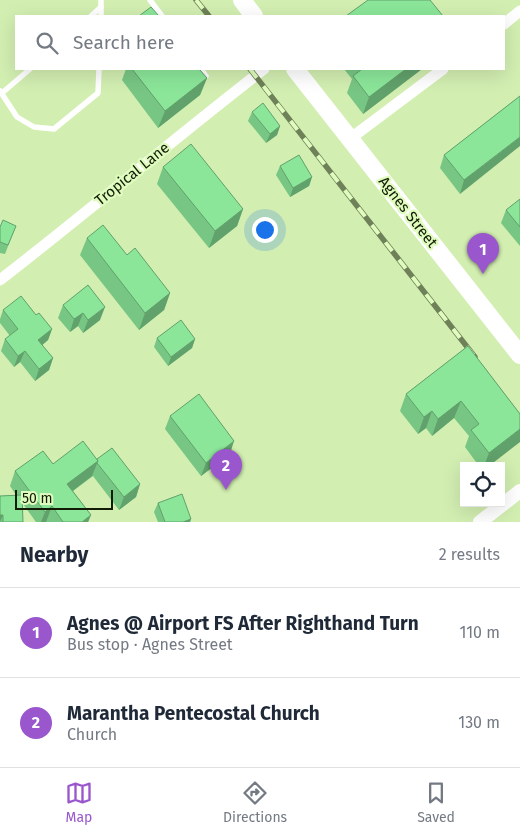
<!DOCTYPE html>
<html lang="en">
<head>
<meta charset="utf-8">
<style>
  :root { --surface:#fff; --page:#f6f6f7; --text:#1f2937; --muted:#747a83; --line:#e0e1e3; --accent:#9a57cd }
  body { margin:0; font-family:"Fira Sans",sans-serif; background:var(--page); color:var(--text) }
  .controls { position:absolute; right:15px; bottom:15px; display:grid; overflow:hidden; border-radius:0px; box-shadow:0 5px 20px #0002 }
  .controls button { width:45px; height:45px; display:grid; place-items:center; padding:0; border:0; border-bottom:1px solid var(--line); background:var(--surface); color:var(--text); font:25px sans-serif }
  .scale { position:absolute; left:15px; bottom:12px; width:98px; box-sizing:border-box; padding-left:5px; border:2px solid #121b05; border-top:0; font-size:14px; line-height:18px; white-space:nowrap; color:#121b05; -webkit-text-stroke:4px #dffcbe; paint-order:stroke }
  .you { position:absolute; left:264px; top:229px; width:18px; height:18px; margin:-12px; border:4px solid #fff; border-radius:50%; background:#1a73e8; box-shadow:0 0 0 8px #1a73e833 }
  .badge { display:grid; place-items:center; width:32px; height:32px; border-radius:50%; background:var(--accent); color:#fff; font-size:16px; font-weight:700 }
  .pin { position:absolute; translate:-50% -41px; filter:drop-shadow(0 1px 2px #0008) }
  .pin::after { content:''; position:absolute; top:26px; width:18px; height:15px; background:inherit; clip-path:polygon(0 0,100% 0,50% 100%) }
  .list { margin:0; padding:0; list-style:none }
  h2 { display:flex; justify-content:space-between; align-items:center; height:65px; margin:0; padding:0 20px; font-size:21px }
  h2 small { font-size:16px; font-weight:400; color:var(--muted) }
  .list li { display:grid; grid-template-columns:32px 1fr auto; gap:15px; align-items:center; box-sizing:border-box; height:90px; padding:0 20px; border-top:1px solid var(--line) }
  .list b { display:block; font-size:19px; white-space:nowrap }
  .list p { margin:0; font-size:16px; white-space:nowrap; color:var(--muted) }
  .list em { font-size:16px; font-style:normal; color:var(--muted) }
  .icon { flex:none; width:28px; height:28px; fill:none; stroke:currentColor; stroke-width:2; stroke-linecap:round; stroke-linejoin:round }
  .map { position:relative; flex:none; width:520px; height:522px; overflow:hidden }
  .search { position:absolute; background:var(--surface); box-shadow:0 5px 20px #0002; left:15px; right:15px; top:15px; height:55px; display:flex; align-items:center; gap:12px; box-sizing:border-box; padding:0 18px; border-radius:0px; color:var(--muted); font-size:19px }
  .sheet { height:245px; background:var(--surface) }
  nav { display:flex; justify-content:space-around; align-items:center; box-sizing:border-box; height:70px; border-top:1px solid var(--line); background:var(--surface); font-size:14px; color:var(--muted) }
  nav a { display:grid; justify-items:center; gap:2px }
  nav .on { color:var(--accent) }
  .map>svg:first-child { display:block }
</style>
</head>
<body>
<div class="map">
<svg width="520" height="522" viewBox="0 0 520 522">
  <rect width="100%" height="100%" fill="#d2eeb1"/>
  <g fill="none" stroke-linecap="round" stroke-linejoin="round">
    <g stroke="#fff" stroke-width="5.5">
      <polyline points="150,0 162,16"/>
      <polyline points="91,16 101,7"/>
      <polyline points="101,16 101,0"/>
      <polyline points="201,69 206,76"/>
      <polyline points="0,91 17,117 34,127 54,129 98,93 99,69"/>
      <polyline points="2,93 30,69"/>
    </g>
    <g stroke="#fff" stroke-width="11">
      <polyline points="504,24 520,11"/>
      <polyline points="351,138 443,69"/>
      <path d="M0 280C89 211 175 138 264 69"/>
    </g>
    <polyline stroke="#fff" stroke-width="14" points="480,522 520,491"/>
    <g stroke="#fff" stroke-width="18">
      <polyline points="242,0 254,16"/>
      <polyline points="295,69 520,355"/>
    </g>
    <g stroke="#6f8158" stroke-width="5.5">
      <g id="rail">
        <polyline points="196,0 209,16"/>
        <polyline points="250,69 475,357"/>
      </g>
    </g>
    <use href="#rail" stroke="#dffcbe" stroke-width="4" stroke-dasharray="11" stroke-linecap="butt"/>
  </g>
  <g fill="#78c684">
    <polygon points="126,69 199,69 207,78 200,95 158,128 122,80"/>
    <polygon points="344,69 422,69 363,114 347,93 352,79"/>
    <polygon points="520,96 460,194 440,168 444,155"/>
    <polygon points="252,112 280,126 277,135 266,143 248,121"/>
    <polygon points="280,166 312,177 309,186 290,197 276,175"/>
    <polygon points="163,167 243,209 237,226 209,248 157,184"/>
    <polygon points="520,199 520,246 501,223 506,210"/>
    <polygon points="16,226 5,254 0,253 0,227"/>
    <polygon points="87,238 127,255 170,293 164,310 139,330 80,255"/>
    <polygon points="63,305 100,320 83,333 78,326 70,332 58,318"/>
    <polygon points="3,310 36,315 52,329 48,340 42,345 53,358 49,370 35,381 20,362 14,367 1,351 5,339 10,336 0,323 0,319"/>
    <polygon points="157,338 195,339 192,348 168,366 154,347"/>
    <polygon points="468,346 520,414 489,466 479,466 465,447 469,436 454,418 432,436 426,428 418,434 400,411 406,394"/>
    <polygon points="170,416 230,454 201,476 165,429"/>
    <polygon points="97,459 140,484 136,497 119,510 93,476 73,491 91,515 88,522 36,522 23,504 23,522 0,522 0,496 16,495 10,486 15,471 53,464"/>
    <polygon points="158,503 191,519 190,522 158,522 154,512"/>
  </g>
  <g fill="#61a16b">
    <polygon points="406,69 422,69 363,114 369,97"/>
    <polygon points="207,78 200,95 158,128 165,111"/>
    <polygon points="280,126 277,135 266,143 270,134"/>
    <polygon points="520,137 520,146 460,194 464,180"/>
    <polygon points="312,177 309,186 290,197 293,188"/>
    <polygon points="243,209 237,226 209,248 215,231"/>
    <polygon points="170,293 164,310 139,330 145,313"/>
    <polygon points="105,307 100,320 83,333 88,320"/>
    <polygon points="83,313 78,326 70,332 74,319"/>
    <polygon points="52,329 48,340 34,352 38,340"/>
    <polygon points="195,339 192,348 168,366 171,357"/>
    <polygon points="25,351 20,362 14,367 18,356"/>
    <polygon points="53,358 49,370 35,381 39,369"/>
    <polygon points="461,401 454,418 432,436 438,419"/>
    <polygon points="432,411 426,428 418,434 424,417"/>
    <polygon points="520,429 520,442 489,466 484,466 489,453"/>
    <polygon points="234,441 230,454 201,476 206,463"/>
    <polygon points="98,461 92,476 62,499 67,484"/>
    <polygon points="140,484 136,497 119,510 124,497"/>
    <polygon points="52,506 46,522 41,522 45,512"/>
    <polygon points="0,515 3,515 0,522"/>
    <polygon points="91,515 88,522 82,522"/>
    <polygon points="191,519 190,522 183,522"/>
  </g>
  <g fill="#8be699" stroke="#61a16b">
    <polygon points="368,0 430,0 443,16 346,16"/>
    <polygon points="151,7 159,16 139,16"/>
    <polygon points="132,69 199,69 207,78 165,111"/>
    <polygon points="362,69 406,69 369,97 353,76"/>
    <polygon points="520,96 520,137 464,180 444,155"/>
    <polygon points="263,103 280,126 270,134 252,112"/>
    <polygon points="191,144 243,209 215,231 163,167"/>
    <polygon points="299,155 312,177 293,188 280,166"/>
    <polygon points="520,199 520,227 506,210"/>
    <polygon points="3,220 16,226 8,245 0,242 0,227"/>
    <polygon points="103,225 127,255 135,248 170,293 145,313 87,238"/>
    <polygon points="88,285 105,307 88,320 83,313 74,319 63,305"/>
    <polygon points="21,296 36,315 39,313 52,329 38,340 53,358 39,369 25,351 18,356 5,339 18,329 3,310"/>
    <polygon points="181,320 195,339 171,357 157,338"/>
    <polygon points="468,346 520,414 520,429 489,453 471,430 479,424 461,401 438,419 432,411 424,417 406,394"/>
    <polygon points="199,394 234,441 206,463 170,416"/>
    <polygon points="83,441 98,461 67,484 91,515 82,522 63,522 52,506 45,512 15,471 43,451 53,464"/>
    <polygon points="112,448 140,484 124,497 97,463 98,461 97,459"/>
    <polygon points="182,494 191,519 183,522 165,522 158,503"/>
    <polygon points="22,495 23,522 3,522 3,515 0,515 0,496"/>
  </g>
  <g text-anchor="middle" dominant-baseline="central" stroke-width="4.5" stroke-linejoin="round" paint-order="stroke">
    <g font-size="15" fill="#121b05" stroke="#dffcbe">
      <text transform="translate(132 174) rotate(-39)">Tropical Lane</text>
      <text transform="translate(408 212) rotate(52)">Agnes Street</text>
    </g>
  </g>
</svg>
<div class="controls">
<button><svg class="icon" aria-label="locate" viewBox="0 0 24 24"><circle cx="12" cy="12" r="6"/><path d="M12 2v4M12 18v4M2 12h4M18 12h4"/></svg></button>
</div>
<div class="scale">50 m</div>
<div class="you"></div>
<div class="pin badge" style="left:483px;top:274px">1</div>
<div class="pin badge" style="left:226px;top:490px">2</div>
<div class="search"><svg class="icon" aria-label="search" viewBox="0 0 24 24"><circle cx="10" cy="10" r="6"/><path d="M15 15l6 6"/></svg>Search here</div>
</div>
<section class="sheet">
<h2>Nearby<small>2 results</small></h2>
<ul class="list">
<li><span class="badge">1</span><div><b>Agnes @ Airport FS After Righthand Turn</b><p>Bus stop · Agnes Street</p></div><em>110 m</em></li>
<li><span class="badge">2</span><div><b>Marantha Pentecostal Church</b><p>Church</p></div><em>130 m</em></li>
</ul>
</section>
<nav>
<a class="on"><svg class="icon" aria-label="map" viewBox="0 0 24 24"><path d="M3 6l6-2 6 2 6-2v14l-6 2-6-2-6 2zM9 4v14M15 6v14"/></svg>Map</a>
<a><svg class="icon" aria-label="directions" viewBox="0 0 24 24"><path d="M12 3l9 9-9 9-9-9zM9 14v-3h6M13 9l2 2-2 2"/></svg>Directions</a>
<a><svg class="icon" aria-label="saved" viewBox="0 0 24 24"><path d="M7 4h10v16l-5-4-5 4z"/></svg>Saved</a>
</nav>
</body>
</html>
